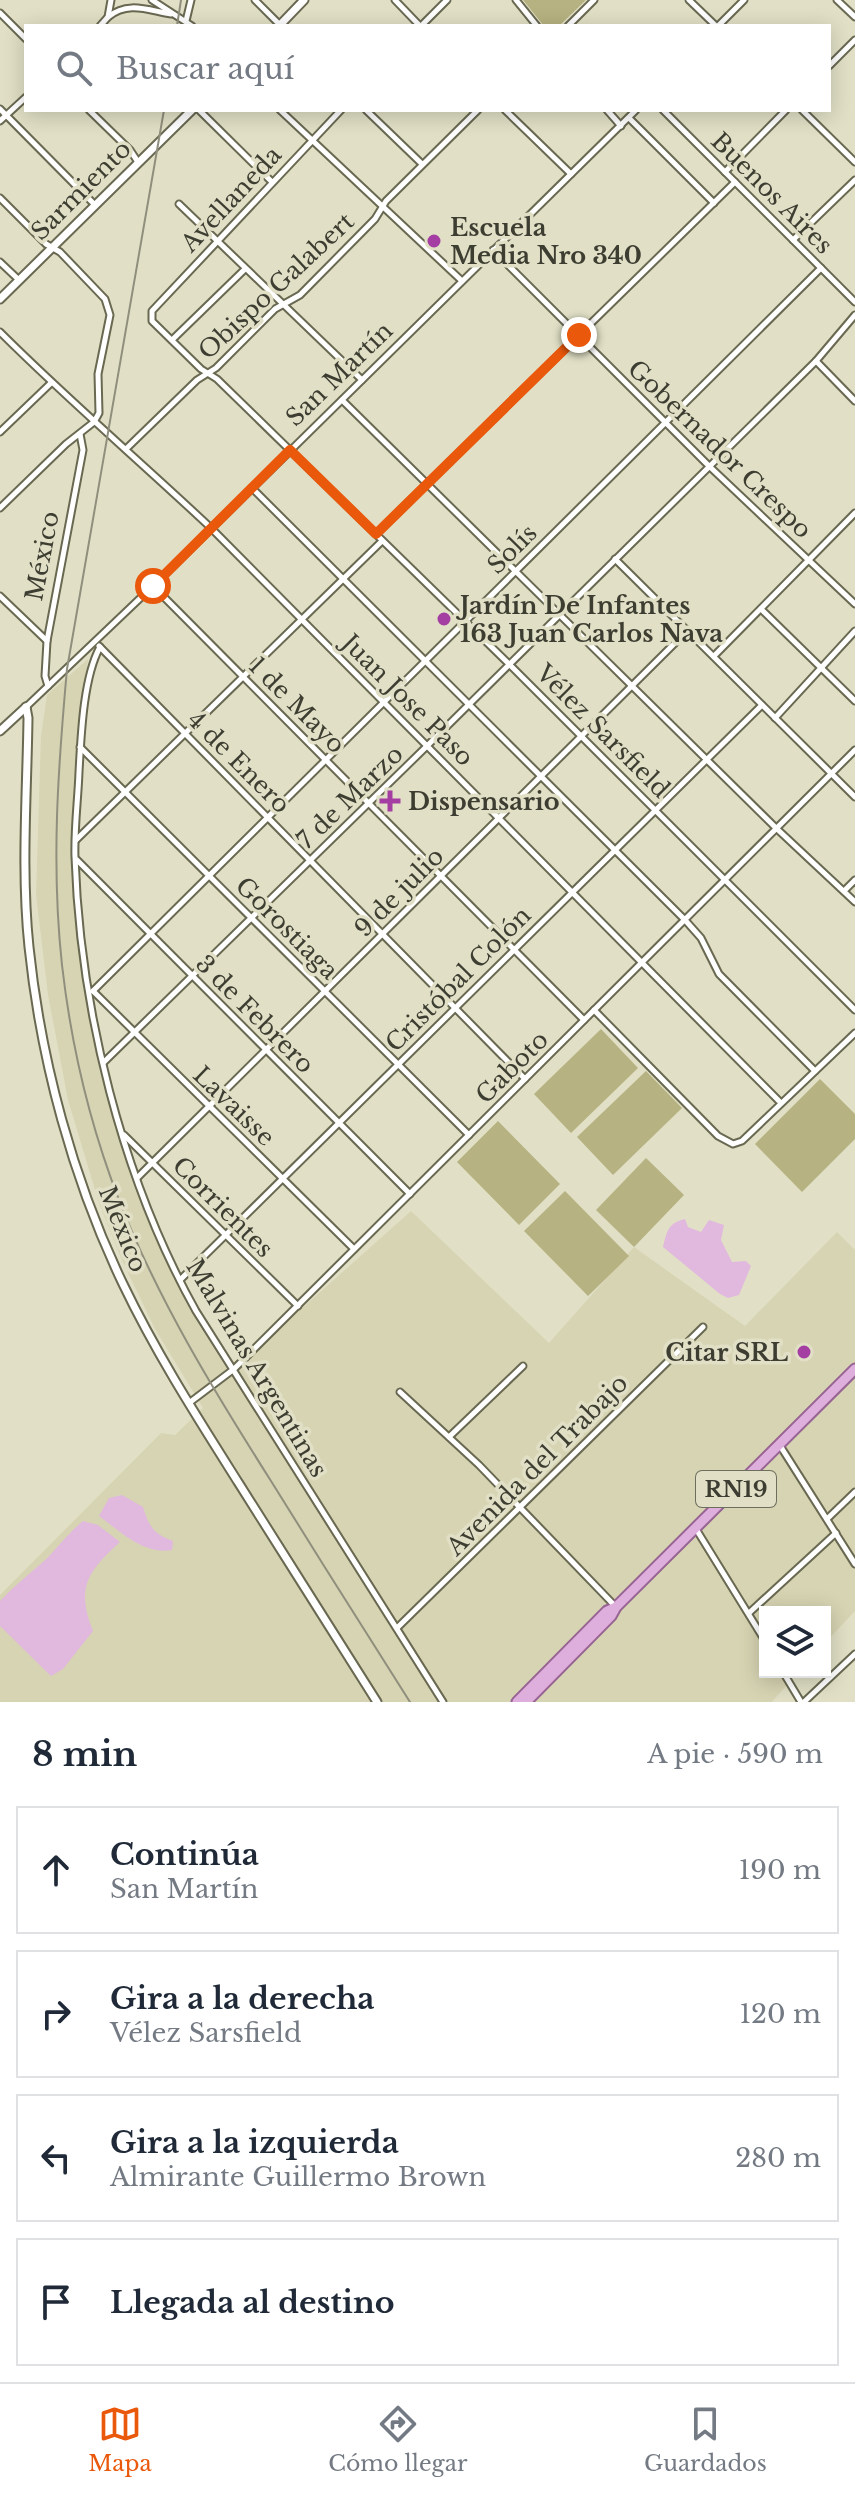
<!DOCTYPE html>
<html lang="es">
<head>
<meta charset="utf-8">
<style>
  :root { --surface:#fff; --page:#f6f6f7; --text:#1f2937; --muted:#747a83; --line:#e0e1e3; --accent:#ea580c }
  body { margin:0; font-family:"Libre Baskerville",serif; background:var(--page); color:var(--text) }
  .controls { position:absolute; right:24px; bottom:24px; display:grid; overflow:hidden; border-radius:0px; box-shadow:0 4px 20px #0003 }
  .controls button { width:72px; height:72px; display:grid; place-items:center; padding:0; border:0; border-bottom:2px solid var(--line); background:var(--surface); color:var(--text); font:40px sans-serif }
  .stop { position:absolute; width:24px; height:24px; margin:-18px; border:6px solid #ea580c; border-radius:50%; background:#fff }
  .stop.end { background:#ea580c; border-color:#fff; box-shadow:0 2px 8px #0008 }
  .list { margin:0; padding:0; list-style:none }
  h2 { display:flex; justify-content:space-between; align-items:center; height:104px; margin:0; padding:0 32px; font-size:34px }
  h2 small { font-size:26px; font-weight:400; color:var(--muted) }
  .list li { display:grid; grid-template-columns:52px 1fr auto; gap:24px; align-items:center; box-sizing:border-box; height:128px; margin:0 16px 16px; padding:0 16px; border:2px solid var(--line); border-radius:0px }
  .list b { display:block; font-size:30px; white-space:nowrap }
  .list p { margin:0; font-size:26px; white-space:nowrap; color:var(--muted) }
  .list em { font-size:26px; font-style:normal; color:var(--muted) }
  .icon { flex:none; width:44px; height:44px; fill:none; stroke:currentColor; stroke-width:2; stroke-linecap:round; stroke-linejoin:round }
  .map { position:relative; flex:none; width:855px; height:1702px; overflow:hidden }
  .search { position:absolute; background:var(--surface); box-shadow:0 4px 20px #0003; left:24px; right:24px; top:24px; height:88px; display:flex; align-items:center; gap:20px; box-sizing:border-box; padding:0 28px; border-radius:0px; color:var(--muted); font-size:30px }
  .sheet { height:680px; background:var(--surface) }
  nav { display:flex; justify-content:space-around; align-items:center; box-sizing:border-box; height:112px; border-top:2px solid var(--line); background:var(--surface); font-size:22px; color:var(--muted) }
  nav a { display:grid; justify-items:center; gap:4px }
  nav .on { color:var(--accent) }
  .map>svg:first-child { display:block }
</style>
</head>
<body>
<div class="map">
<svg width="855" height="1702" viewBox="0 0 855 1702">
  <rect width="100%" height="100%" fill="#e1e0c6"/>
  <polygon fill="#d7d4b3" points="88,659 75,761 72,864 76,922 95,1046 118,1136 133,1184 156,1240 190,1310 233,1379 238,1375 234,1369 411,1211 549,1343 634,1247 745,1326 837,1232 855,1250 855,1611 825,1643 825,1612 765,1612 765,1672 798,1672 772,1702 0,1702 0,1595 161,1433 175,1435 203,1408 155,1329 121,1258 99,1203 68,1100 48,995 36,895 41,736 47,695"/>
  <g fill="#b6b281">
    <polygon points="523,0 586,0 559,26 544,26"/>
    <polygon points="601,1029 638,1068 571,1133 534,1094"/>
    <polygon points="646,1071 682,1108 613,1175 577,1137"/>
    <polygon points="820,1079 855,1114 855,1139 802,1192 755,1144"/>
    <polygon points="498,1121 560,1184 519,1225 457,1162"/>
    <polygon points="646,1158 684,1195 634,1247 596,1210"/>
    <polygon points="565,1191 629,1256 588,1296 524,1231"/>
  </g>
  <g fill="#e1b8de">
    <path d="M685 1219 688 1227 701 1232 709 1220 724 1225 721 1240 732 1262 746 1261 751 1266 739 1295 728 1298 720 1294 663 1247C667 1231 668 1223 685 1219Z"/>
    <path d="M122 1495 143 1507C149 1527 154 1534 173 1541L172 1550C144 1555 121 1532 99 1516L109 1498Z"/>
    <path d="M83 1521 98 1525 120 1542C87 1572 76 1588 93 1631L63 1669 51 1676 0 1626V1601C13 1587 28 1575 43 1562 57 1549 68 1533 83 1521Z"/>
  </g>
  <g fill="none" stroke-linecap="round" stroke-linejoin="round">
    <g stroke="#696851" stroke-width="9">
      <g id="minor">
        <polyline points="152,0 192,26"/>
        <polyline points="255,0 280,25"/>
        <polyline points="395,0 420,26"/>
        <polyline points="516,0 537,26"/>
        <polyline points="689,0 716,26"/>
        <polyline points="837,0 855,17"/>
        <polyline points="0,13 26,39"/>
        <path d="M108 17C128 1 147 10 171 14"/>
        <polyline points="186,21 191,0"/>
        <polyline points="100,26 108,17 111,0"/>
        <polyline points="421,26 447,0"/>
        <polyline points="568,26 594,0"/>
        <polyline points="718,26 744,0"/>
        <polyline points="829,66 855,40"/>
        <polyline points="0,109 95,205"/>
        <polyline points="89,110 130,150 138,162"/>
        <polyline points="199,110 272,182"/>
        <polyline points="280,110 462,281"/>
        <polyline points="341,110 152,311 152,321 201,369 217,379 509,664 855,1010"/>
        <polyline points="366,110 422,164"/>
        <polyline points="505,110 571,174"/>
        <polyline points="607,110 621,126"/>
        <polyline points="663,110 855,302"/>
        <polyline points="802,110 855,162"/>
        <polyline points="629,118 714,203"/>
        <polyline points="0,121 26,97"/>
        <polyline points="725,172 786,110"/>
        <polyline points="0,198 46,244 60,252 105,299 110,315 98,374 99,413 94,422 66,444 0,508"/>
        <polyline points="179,204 362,380"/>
        <polyline points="793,240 855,180"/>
        <polyline points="493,250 709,466 855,604"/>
        <polyline points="0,262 19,280"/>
        <path d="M0 332C68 400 141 462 211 528L780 1102"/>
        <polyline points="172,340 244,270"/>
        <polyline points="816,361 855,401"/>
        <polyline points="342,400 776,828 855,902"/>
        <polyline points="0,432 51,383"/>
        <polyline points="127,448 197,380 216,368 275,309 300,295 375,219 386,201 478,110"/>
        <polyline points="252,488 685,920 701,938 719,974 815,1071"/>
        <polyline points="376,534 735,182"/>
        <polyline points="615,559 855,797"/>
        <polyline points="153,586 584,1020"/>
        <polyline points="0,596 47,641"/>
        <polyline points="761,609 855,701"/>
        <polyline points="99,646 525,1079"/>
        <path d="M100 647C83 678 81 737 79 772 78 800 74 829 75 857 80 1009 122 1179 196 1311L443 1702"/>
        <polyline points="714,656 855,513"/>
        <polyline points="48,686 45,676 47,641 83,450 80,434"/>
        <polyline points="26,707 153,586 636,110"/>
        <polyline points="775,718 855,631"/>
        <polyline points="80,747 469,1135"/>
        <polyline points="76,840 382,541"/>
        <polyline points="77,860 410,1194"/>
        <polyline points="844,891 855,880"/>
        <polyline points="93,991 821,268"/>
        <polyline points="93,991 354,1249"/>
        <polyline points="594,1010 718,1136 733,1144 742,1141 855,1033"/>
        <polyline points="104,1062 428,745 816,361 855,315"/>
        <polyline points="124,1135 298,1306"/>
        <polyline points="137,1178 687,631"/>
        <polyline points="180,1280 762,705"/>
        <polyline points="400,1392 479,1465 615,1606"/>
        <polyline points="189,1403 234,1369 855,750"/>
        <polyline points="449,1437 523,1366"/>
        <polyline points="779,1444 855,1564"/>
        <polyline points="827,1519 855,1492"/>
        <polyline points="696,1529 765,1641"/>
        <polyline points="749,1613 836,1533"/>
        <polyline points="397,1628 703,1327"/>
        <polyline points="783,1672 801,1702"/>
        <polyline points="804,1702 855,1654"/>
      </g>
    </g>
    <g stroke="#696851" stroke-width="11">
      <g id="tertiary">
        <polyline points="279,26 304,0"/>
        <polyline points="0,299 192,110"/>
        <path d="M26 707 28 718C27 794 21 871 29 947 41 1062 73 1180 123 1284 156 1353 197 1417 238 1482 284 1555 331 1629 377 1702"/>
        <polyline points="0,731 26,707"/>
      </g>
    </g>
    <g stroke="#976392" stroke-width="13">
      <g id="primary">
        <polyline points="517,1702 607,1611 616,1607"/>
        <polyline points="526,1702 611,1616 616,1607 855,1369"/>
      </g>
    </g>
    <use href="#minor" stroke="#fff" stroke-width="5"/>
    <use href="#tertiary" stroke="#fff" stroke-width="7"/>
    <use href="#primary" stroke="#deaedc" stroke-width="9"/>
    <g stroke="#908f7d" stroke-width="2">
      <polyline points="177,26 181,0"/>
      <path d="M164 110 67 669C58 768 51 865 62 965 71 1044 90 1125 119 1200 158 1300 214 1391 271 1481 317 1555 363 1628 410 1702"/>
    </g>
  </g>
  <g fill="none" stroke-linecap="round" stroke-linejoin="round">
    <polyline stroke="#ea580c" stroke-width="10" points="153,586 290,450 376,534 579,335"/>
  </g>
  <g fill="#a43ea2" stroke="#e1e0c6" stroke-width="3">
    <circle cx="434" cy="241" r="8"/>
    <circle cx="444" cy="619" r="8"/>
    <path d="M386 789h8v8h8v8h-8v8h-8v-8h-8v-8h8z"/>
    <circle cx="804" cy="1352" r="8"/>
  </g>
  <g text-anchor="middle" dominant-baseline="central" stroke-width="7" stroke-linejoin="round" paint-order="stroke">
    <rect fill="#e1e0c6" stroke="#6e6e5e" stroke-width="2" x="696" y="1471" width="80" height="36" rx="6"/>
    <g font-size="22" font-weight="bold" fill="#3d3d32">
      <text x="736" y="1489">RN19</text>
    </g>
    <g font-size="24" fill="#3d3d32" stroke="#e1e0c6">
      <text transform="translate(81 190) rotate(-45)">Sarmiento</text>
      <text transform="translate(772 193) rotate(45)">Buenos Aires</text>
      <text transform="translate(231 199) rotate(-47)">Avellaneda</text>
      <text transform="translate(276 286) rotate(-43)">Obispo Galabert</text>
      <text transform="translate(339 374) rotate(-44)">San Martín</text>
      <text transform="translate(720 449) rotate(44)">Gobernador Crespo</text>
      <text transform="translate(512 549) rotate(-45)">Solís</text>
      <text transform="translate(42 556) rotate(-79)">México</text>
      <text transform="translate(408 700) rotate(45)">Juan Jose Paso</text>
      <text transform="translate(297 705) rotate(45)">1 de Mayo</text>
      <text transform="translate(603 731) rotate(45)">Vélez Sarsfield</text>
      <text transform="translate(239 762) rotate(45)">4 de Enero</text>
      <text transform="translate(350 797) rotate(-44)">7 de Marzo</text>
      <text transform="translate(399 892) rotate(-45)">9 de julio</text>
      <text transform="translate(287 928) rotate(45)">Gorostiaga</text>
      <text transform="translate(458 979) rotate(-45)">Cristóbal Colón</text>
      <text transform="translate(255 1014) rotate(45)">3 de Febrero</text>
      <text transform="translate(512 1067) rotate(-45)">Gaboto</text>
      <text transform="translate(234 1106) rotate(44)">Lavaisse</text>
      <text transform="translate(223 1207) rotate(45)">Corrientes</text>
      <text transform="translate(123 1229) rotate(68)">México</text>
      <text transform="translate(257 1368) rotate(59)">Malvinas Argentinas</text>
      <text transform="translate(537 1465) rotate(-45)">Avenida del Trabajo</text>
    </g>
    <g font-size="24" font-weight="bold" fill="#3d3d32" stroke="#e1e0c6" text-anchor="start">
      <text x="450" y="227">Escuela<tspan x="450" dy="28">Media Nro 340</tspan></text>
      <text x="460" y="605">Jardín De Infantes<tspan x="460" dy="28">163 Juan Carlos Nava</tspan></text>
      <text x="408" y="801">Dispensario</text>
      <text x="788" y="1352" text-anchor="end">Citar SRL</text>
    </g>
  </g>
</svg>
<div class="controls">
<button><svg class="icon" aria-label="layers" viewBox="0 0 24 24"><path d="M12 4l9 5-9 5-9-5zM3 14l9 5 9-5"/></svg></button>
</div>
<div class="stop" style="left:153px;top:586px"></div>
<div class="stop end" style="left:579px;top:335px"></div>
<div class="search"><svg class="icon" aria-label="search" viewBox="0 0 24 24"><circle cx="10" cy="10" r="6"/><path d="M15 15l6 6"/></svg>Buscar aquí</div>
</div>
<section class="sheet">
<h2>8 min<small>A pie · 590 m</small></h2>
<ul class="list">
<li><svg class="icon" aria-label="ahead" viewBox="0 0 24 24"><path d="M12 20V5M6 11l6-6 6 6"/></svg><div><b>Continúa</b><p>San Martín</p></div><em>190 m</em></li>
<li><svg class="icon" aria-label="right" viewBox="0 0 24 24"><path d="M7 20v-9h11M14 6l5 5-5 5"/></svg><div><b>Gira a la derecha</b><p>Vélez Sarsfield</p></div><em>120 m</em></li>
<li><svg class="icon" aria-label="left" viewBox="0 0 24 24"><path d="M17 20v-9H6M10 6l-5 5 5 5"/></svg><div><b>Gira a la izquierda</b><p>Almirante Guillermo Brown</p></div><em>280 m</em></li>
<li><svg class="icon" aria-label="arrive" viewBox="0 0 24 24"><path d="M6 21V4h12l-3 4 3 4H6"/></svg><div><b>Llegada al destino</b></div></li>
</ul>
</section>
<nav>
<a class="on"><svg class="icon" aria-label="map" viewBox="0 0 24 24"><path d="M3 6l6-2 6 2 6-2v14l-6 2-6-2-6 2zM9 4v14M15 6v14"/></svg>Mapa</a>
<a><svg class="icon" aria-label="directions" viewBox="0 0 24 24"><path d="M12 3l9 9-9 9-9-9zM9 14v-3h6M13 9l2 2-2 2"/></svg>Cómo llegar</a>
<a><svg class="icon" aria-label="saved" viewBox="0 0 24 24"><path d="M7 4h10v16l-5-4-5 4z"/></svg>Guardados</a>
</nav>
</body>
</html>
